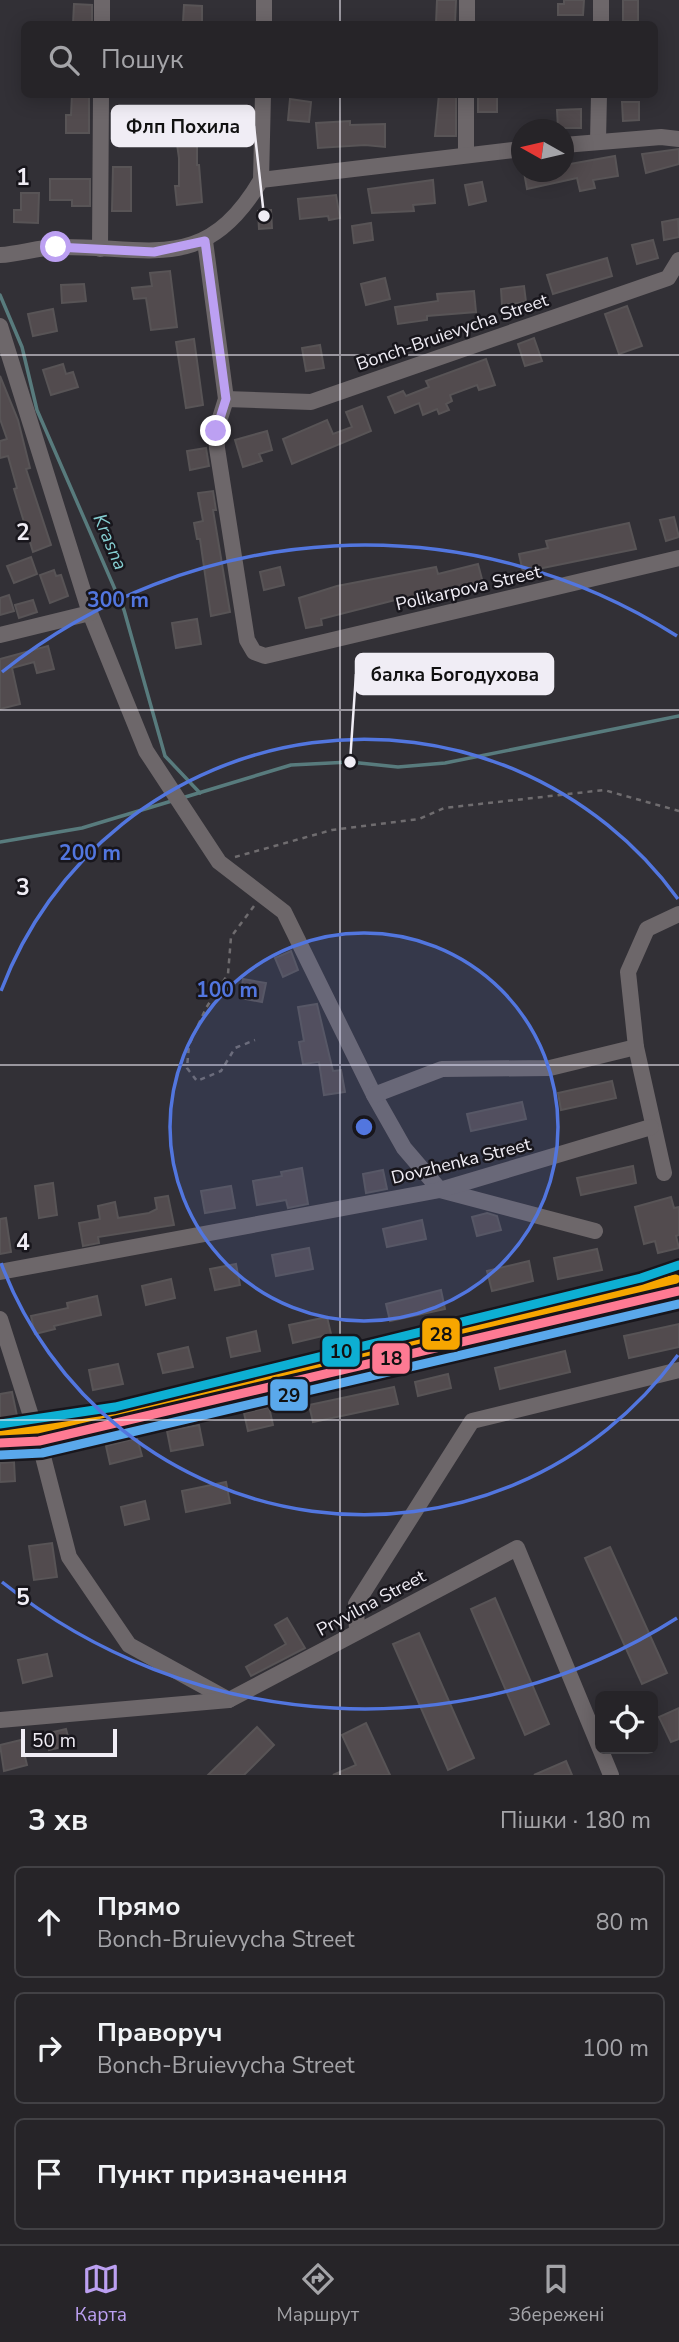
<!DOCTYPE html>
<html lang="uk">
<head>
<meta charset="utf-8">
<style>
  :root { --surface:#262428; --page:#323034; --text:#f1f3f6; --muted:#a4a4a8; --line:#424145; --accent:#bca0f2 }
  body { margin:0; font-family:"Nunito Sans",sans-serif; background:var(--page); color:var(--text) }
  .controls { position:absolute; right:21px; bottom:21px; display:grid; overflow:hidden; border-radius:10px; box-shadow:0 4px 18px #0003 }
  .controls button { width:63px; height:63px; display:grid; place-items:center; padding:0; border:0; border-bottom:2px solid var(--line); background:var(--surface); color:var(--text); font:35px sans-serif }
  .compass { position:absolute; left:511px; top:119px; width:63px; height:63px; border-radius:50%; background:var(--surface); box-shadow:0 4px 18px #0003; rotate:278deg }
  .scale { position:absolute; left:21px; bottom:18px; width:96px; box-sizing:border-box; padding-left:7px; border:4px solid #f0edf5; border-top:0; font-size:19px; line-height:24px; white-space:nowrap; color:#f0edf5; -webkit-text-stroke:5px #18161c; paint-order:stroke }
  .stop { position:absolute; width:21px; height:21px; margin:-16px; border:5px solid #bca0f2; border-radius:50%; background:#fff }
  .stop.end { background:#bca0f2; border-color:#fff; box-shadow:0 2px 7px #0008 }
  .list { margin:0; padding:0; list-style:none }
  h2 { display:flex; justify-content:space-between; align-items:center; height:91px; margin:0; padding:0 28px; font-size:30px }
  h2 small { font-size:23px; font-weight:400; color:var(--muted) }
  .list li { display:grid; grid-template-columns:46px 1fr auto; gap:21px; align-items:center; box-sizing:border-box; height:112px; margin:0 14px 14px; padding:0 14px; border:2px solid var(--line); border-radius:10px }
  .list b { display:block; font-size:26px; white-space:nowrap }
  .list p { margin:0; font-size:23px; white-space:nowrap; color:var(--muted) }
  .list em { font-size:23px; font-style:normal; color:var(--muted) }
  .icon { flex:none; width:38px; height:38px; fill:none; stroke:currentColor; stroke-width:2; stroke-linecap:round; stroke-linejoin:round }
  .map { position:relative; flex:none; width:679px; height:1775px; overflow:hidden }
  .search { position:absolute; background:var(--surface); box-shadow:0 4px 18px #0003; left:21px; right:21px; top:21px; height:77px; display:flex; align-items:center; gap:18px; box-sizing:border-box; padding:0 24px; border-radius:10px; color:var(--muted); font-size:26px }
  .sheet { height:469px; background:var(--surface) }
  nav { display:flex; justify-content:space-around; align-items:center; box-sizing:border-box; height:98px; border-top:2px solid var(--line); background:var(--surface); font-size:19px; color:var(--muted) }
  nav a { display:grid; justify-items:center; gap:4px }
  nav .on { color:var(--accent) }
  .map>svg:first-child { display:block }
</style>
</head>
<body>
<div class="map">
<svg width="679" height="1775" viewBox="0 0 679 1775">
  <rect width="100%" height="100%" fill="#323036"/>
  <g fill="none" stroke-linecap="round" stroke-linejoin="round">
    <g stroke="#587b7d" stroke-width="3.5">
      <polyline points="0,295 22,347 37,410 124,610 165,756 200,793"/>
      <polyline points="182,798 291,765 350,762 398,767 445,763 679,716"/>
      <polyline points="0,842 82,828 175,800"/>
    </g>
  </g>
  <g fill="#524b4e" stroke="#585456" stroke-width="2">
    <polygon points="437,0 456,0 455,24 436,24"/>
    <polygon points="564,0 584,0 583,15 558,15 558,4 564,4"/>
    <rect x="623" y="0" width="15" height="21"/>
    <polygon points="74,4 92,5 92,24 73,24"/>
    <polygon points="184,5 202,6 202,22 183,22"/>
    <polygon points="72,94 89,94 89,133 66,133 66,115 71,115"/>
    <polygon points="439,94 456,94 456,136 435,136"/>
    <rect x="478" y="94" width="19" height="18"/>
    <polygon points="290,99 311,102 309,122 288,120"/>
    <polygon points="622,102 639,102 639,120 623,121"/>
    <polygon points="581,109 581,128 558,128 557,110"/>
    <polygon points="181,112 201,113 200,129 197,129 197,165 199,165 202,202 177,205 175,186 179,186 179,158 176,137 180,137"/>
    <polygon points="350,121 350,125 385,124 385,147 365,145 318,148 316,123"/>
    <polygon points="679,149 679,164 646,173 642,154"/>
    <polygon points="615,156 618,176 593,180 595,188 580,191 577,178 527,189 524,172 564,172 564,165"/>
    <polygon points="113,167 131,167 131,211 112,211"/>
    <polygon points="50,179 90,179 90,206 72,206 72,200 50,200"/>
    <polygon points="433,180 435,203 413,205 414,211 372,213 368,189"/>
    <polygon points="482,182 486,201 469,205 465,185"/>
    <polygon points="21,193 39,193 38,223 14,222 14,210 21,210"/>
    <polygon points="336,195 340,218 329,220 328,216 300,219 298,199"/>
    <polygon points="271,210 272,228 259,229 258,211"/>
    <polygon points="678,219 679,237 664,240 662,222"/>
    <polygon points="371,223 373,240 354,243 352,226"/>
    <polygon points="653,240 658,258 637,264 632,245"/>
    <polygon points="607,258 612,276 553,294 547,275"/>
    <polygon points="170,271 177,327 151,330 146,298 134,299 132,288 152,286 150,273"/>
    <polygon points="385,278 390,299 366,305 361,284"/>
    <polygon points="84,284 86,301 62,303 61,285"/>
    <polygon points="524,286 526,302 502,305 501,289"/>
    <polygon points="474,291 476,312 427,316 427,320 398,324 395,307 438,301 437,294"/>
    <polygon points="627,306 642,346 619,354 605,314"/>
    <polygon points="53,309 57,331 33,336 28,314"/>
    <polygon points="534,338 542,361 525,366 518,344"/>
    <polygon points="194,339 203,405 186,408 176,342"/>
    <polygon points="320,345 324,368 306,371 302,348"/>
    <polygon points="486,359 495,385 479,390 477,385 450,395 452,401 446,404 449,410 439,414 437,409 423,415 419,403 395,413 388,397 403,391 406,396 429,387 426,381"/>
    <polygon points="63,364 66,374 73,372 78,387 51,395 43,370"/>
    <polygon points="0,376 18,420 30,468 26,469 51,545 33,552 14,489 17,488 8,456 0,458 0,441 7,439 0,419"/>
    <polygon points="362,406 371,431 292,464 283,439 327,420 333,434 352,427 346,412"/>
    <polygon points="267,431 272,450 259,454 262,461 243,467 235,440"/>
    <polygon points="206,448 209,466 190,470 187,451"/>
    <polygon points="213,491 216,510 213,510 230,612 211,616 200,539 197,539 194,523 203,521 198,493"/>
    <polygon points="674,517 679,537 666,541 660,520"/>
    <polygon points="629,523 636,549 523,572 519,554 548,548 546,541"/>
    <polygon points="31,557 37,574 14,583 7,566"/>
    <polygon points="478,564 483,583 452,591 451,587 404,604 403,598 321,619 322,625 306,628 299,598 337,586 436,567 438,574"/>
    <polygon points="280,567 284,585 264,590 260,572"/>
    <polygon points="54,570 56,576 61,575 68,596 50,603 40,575"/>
    <polygon points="9,595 14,611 0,615 0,598"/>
    <polygon points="33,600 37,612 19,618 15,605"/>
    <polygon points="197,619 201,644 176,648 172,623"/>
    <polygon points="48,646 54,669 37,673 34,662 12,668 20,704 0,709 0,659"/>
    <polygon points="291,951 298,970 283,977 275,958"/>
    <polygon points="243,979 266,983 262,1002 240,998"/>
    <polygon points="317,1004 333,1071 341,1070 345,1092 324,1095 319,1062 303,1064 299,1042 304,1041 298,1007"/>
    <polygon points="612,1081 616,1098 561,1110 558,1093"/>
    <polygon points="522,1102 526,1119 471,1131 467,1114"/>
    <polygon points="633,1166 636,1183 581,1195 577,1178"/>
    <polygon points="302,1168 308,1204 288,1208 286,1200 257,1205 253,1181 282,1176 281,1172"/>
    <polygon points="383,1170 387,1189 366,1193 363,1174"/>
    <polygon points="53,1183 57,1215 39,1218 35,1186"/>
    <polygon points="231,1186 235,1208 205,1213 201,1191"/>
    <polygon points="168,1196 174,1225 98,1237 99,1243 83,1246 79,1223 100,1219 98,1206 115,1202 118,1218 149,1213 157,1209 155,1198"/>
    <polygon points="671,1197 674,1208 679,1207 679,1235 676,1236 679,1248 658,1253 655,1241 644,1244 635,1207"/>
    <polygon points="487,1213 497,1216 501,1230 477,1236 472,1217"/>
    <polygon points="6,1218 11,1252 0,1254 0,1219"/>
    <polygon points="422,1220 426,1239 387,1247 383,1229"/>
    <polygon points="309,1248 313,1269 276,1276 272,1255"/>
    <polygon points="597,1249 602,1270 558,1279 554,1258"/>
    <polygon points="529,1261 533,1281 492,1291 487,1271"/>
    <polygon points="236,1264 240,1285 215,1290 210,1269"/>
    <polygon points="171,1279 175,1298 146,1305 142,1286"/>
    <polygon points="441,1290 445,1309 390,1321 386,1304"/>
    <polygon points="97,1296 101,1315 54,1326 55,1329 35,1334 31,1316 68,1308 67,1303"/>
    <polygon points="327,1317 331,1334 293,1343 289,1325"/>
    <polygon points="679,1324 679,1347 629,1358 624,1336"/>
    <polygon points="256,1331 260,1351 231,1357 227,1338"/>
    <polygon points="188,1347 193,1367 163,1373 158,1354"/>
    <polygon points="565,1351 570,1372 500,1389 495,1368"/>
    <polygon points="118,1364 123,1384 93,1390 89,1370"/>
    <polygon points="448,1374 451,1388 418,1396 415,1382"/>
    <polygon points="394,1387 398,1404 313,1422 309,1405"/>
    <polygon points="12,1392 17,1416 0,1418 0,1394"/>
    <polygon points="269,1407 273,1425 248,1431 244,1413"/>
    <polygon points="199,1425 203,1445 171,1451 167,1431"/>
    <polygon points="137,1438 142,1456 110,1464 106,1446"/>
    <polygon points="14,1462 15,1481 0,1482 0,1463"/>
    <polygon points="226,1482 230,1503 186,1512 182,1491"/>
    <polygon points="145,1501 149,1519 125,1525 121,1507"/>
    <polygon points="52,1543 57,1577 34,1580 29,1546"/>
    <polygon points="610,1547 667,1673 642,1684 585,1558"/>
    <polygon points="495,1598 549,1724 525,1735 471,1609"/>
    <polygon points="287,1618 305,1648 251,1676 246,1667 286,1644 275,1625"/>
    <polygon points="419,1633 474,1758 448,1770 393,1644"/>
    <polygon points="47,1654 52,1676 23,1683 18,1660"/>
    <polygon points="679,1708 679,1739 671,1742 659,1717"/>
    <polygon points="366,1723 390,1775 333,1775 356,1765 342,1735"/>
    <polygon points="257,1727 274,1745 244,1775 208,1775"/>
    <polygon points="66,1729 70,1745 49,1750 45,1734"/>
    <polygon points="21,1740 27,1765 4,1771 0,1745"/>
    <polygon points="566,1761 572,1775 534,1775"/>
  </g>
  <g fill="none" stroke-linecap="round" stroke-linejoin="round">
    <g stroke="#6f6c6f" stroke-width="2.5" stroke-dasharray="5 5" stroke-linecap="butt">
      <polyline points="235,857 332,830 419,819 444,808 604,790 679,811"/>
      <polyline points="254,906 231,937 228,974 206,1008 189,1045 187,1068 197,1081 221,1071 235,1048 255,1040"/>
    </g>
    <g stroke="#6d676a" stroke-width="16">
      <polyline points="102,24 102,0"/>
      <polyline points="264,24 264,0"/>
      <polyline points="467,24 467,0"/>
      <polyline points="601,24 601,0"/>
      <polyline points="598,141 599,94"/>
      <polyline points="564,145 661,137 679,139"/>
      <polyline points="466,155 466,94"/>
      <polyline points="261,180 263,94"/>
      <polyline points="205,241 226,399 216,431 217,448 247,640 254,652 265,656 679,558"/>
      <polyline points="100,249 101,94"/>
      <path d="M0 255C20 254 39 247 59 247 150 246 205 275 261 180L522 149"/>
      <polyline points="0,326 90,613 146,751 219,862 284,912 374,1095 404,1148 440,1190 595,1231"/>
      <polyline points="226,399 311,402 668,278 679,260"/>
      <polyline points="0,635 90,613"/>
      <polyline points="374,1095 442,1069 550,1068 636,1047"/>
      <polyline points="664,1173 636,1047 628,972 647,929 679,914"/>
      <polyline points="0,1272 440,1190 651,1127"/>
      <polyline points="0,1319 39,1441 69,1557 129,1645 229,1700"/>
      <polyline points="0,1443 39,1441 679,1291"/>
      <polyline points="357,1632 356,1604 472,1421 679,1370"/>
      <polyline points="0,1720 229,1700 517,1548 611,1775"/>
    </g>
    <g stroke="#18161c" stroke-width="14">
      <polyline id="bus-1" points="0,1443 39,1441 679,1291"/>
    </g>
    <g stroke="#18161c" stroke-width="14">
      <polyline id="bus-2" points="1,1455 42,1453 679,1304"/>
    </g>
    <g stroke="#18161c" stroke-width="14">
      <polyline id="bus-3" points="0,1431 37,1429 676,1279"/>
    </g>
    <use href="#bus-1" stroke="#fe7a93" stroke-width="9"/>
    <use href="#bus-2" stroke="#5aa8eb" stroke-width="9"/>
    <use href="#bus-3" stroke="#f7a600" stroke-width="9"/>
    <g stroke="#18161c" stroke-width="14">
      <polyline id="tram-1" points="0,1424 115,1407 641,1278 679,1265"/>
    </g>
    <use href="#tram-1" stroke="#0dafd3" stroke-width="9"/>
  </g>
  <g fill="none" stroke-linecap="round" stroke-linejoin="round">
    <polyline stroke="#bca0f2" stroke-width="9" points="56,247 154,252 205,241 226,399 216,431"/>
  </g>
  <path fill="none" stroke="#f0edf5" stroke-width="2" stroke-opacity="0.55" d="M340 0V24M340 94V1775M0 355H679M0 710H679M0 1065H679M0 1420H679"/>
  <circle cx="364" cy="1127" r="194" fill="#5276df" fill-opacity=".12"/>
  <g fill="none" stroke="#5276df" stroke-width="3.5">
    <circle cx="364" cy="1127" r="194"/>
    <path d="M678 1355A388 388 0 0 1 1 1263M1 991A388 388 0 0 1 678 899"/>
    <path d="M677 1618A582 582 0 0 1 2 1582M2 672A582 582 0 0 1 677 636"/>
  </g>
  <g text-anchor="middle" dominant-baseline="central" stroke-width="5" stroke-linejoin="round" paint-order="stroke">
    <g font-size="18" fill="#f0edf5" stroke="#18161c">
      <text transform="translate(452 332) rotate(-19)">Bonch-Bruievycha Street</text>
      <text transform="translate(468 588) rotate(-13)">Polikarpova Street</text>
      <text transform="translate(461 1161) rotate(-14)">Dovzhenka Street</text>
      <text transform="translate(371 1603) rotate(-28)">Pryvilna Street</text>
    </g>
    <g font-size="19" font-style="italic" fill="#85ced1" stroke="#18161c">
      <text transform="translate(110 542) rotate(67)">Krasna</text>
    </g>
  </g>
  <g font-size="23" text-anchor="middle" font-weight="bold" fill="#f0edf5" stroke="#18161c" stroke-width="5" stroke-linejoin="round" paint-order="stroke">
    <text x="23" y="185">1</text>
    <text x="23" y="540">2</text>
    <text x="23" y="895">3</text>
    <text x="23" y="1250">4</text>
    <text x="23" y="1605">5</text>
  </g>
  <circle cx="364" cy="1127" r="10" fill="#5276df" stroke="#18161c" stroke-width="3.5"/>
  <g font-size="21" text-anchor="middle" font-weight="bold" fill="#5276df" stroke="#18161c" stroke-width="5" stroke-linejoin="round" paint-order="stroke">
    <text x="118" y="607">300 m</text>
    <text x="90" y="860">200 m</text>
    <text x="227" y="997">100 m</text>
  </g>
  <path fill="none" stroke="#f0edf5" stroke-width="2.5" d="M264 216L254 126M350 762L356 674"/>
  <g fill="#f0edf5" stroke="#18161c" stroke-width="2.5">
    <circle cx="264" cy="216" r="7"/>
    <circle cx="350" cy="762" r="7"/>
  </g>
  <g fill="#f0edf5" stroke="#f0edf5" stroke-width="2.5">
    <rect x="112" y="106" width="142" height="40" rx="7"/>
    <rect x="356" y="654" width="197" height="40" rx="7"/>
  </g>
  <g font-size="19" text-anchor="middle" font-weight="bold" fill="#111">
    <text x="183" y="133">Флп Похила</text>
    <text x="455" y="681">балка Богодухова</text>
  </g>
  <g stroke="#18161c" stroke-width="2.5">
    <rect x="421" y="1317" width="40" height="34" rx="7" fill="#f7a600"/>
    <rect x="321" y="1335" width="40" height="33" rx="7" fill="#0dafd3"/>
    <rect x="371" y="1342" width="40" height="33" rx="7" fill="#fe7a93"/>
    <rect x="269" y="1378" width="40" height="34" rx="7" fill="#5aa8eb"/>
  </g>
  <g font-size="19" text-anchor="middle" font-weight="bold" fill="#111">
    <text x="441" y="1341">28</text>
    <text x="341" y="1358">10</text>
    <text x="391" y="1365">18</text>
    <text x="289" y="1402">29</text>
  </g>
</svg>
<div class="controls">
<button><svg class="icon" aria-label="locate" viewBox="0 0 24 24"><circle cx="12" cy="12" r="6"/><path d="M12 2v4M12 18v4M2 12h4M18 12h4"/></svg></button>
</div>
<svg class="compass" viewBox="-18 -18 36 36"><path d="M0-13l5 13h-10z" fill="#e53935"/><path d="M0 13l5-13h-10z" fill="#a4a4a8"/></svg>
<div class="scale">50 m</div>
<div class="stop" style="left:56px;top:247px"></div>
<div class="stop end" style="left:216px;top:431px"></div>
<div class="search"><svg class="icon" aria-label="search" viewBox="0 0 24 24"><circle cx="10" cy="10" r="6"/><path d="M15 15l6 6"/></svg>Пошук</div>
</div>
<section class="sheet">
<h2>3 хв<small>Пішки · 180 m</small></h2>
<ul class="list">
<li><svg class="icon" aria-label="ahead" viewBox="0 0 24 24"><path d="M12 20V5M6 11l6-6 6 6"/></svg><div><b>Прямо</b><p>Bonch-Bruievycha Street</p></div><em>80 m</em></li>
<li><svg class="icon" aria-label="right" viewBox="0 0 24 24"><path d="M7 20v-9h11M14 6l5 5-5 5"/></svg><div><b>Праворуч</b><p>Bonch-Bruievycha Street</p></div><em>100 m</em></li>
<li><svg class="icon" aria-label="arrive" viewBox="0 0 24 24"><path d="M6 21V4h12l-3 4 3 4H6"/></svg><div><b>Пункт призначення</b></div></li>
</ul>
</section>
<nav>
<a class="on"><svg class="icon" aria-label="map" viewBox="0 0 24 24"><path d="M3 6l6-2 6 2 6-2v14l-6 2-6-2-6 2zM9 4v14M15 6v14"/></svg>Карта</a>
<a><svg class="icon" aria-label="directions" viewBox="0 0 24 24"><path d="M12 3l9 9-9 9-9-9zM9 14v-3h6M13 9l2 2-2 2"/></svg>Маршрут</a>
<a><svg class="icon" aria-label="saved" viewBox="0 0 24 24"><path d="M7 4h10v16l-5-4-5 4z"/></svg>Збережені</a>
</nav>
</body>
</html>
